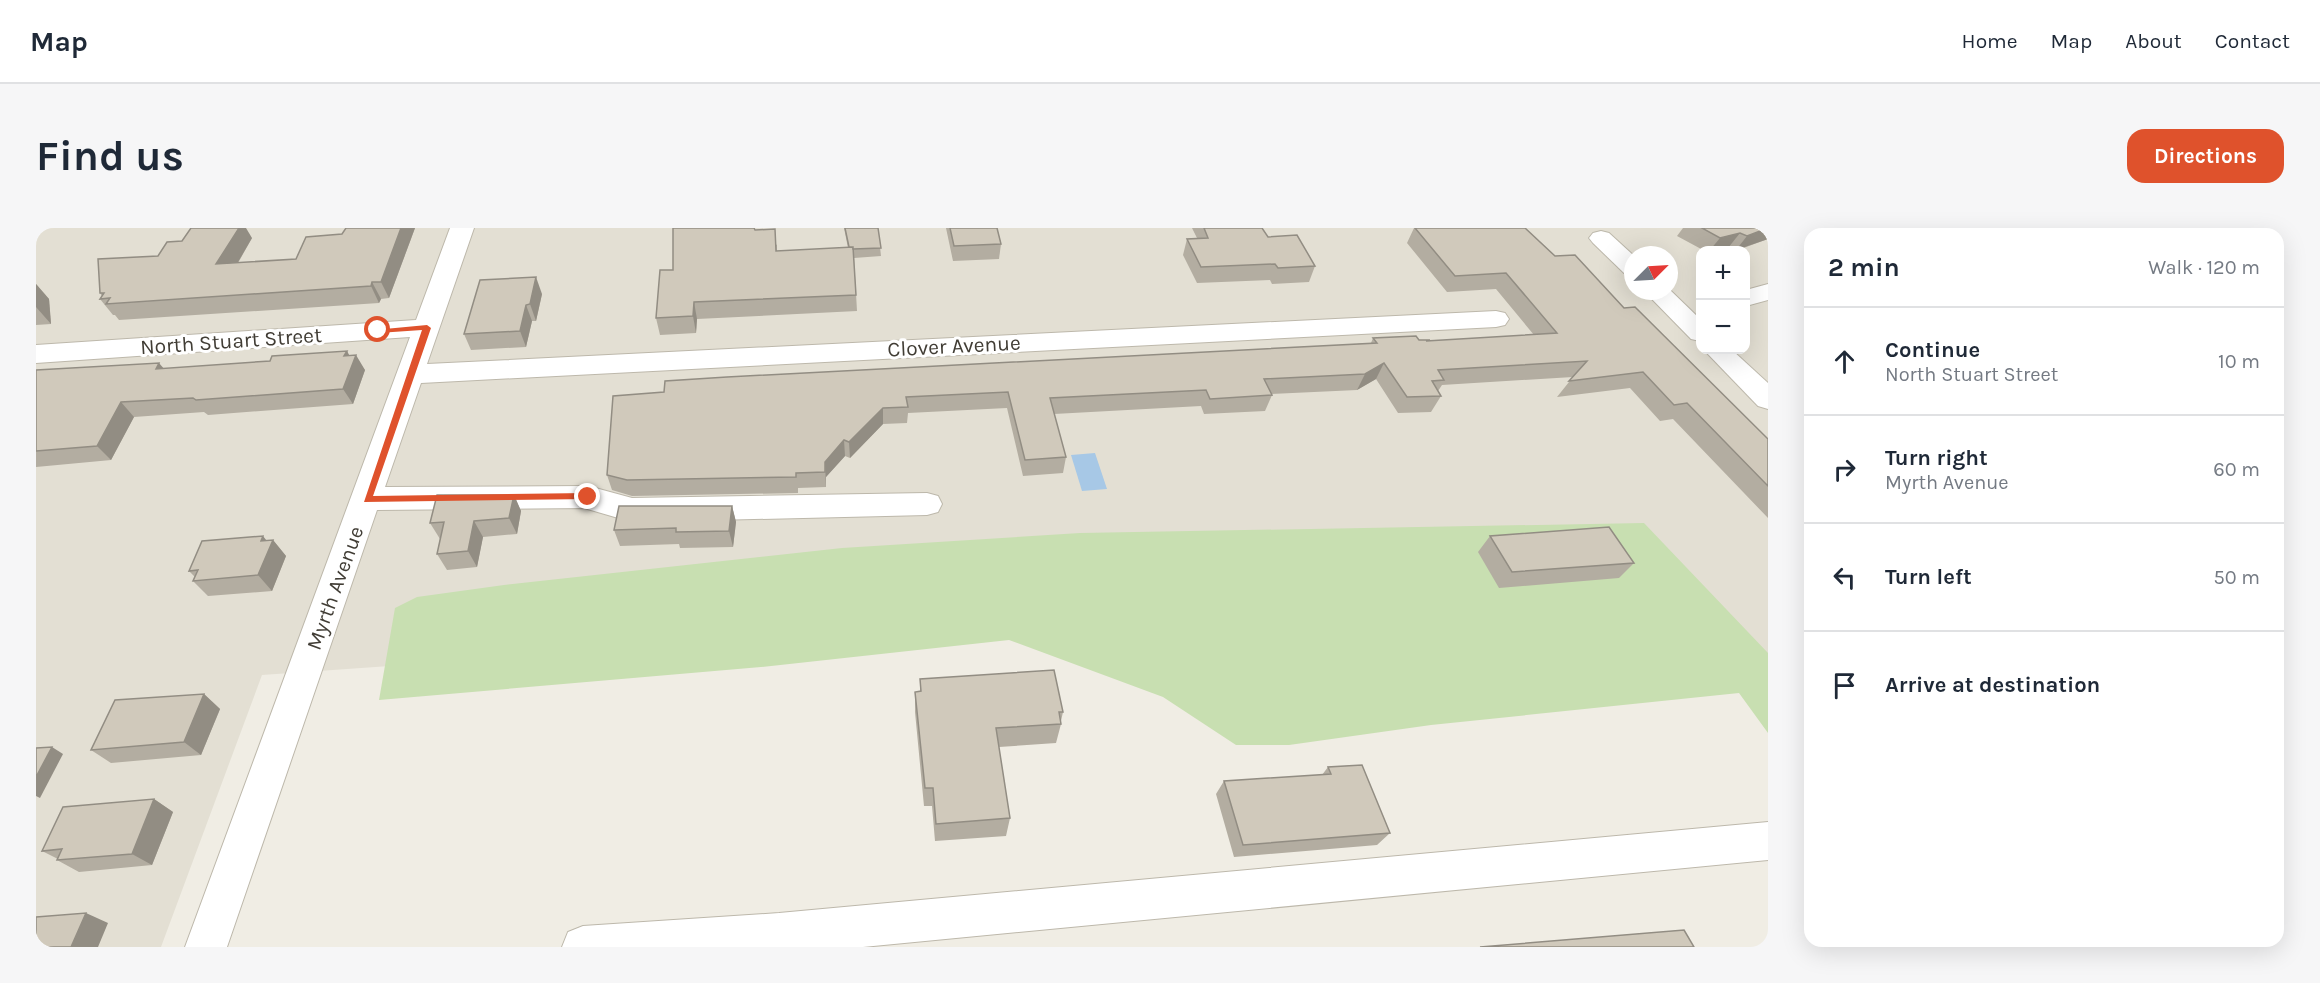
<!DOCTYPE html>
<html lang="en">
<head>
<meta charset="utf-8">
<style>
  :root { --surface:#fff; --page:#f6f6f7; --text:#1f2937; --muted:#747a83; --line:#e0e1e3; --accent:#df522c }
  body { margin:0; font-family:Karla,sans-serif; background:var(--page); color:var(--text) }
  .controls { position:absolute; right:18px; top:18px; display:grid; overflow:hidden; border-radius:12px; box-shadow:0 6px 24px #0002 }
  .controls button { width:54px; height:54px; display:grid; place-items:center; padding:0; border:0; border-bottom:2px solid var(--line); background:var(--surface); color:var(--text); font:30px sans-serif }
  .compass { position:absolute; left:1588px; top:18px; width:54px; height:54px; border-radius:50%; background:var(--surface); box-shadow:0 6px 24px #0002; rotate:66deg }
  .stop { position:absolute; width:18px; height:18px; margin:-14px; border:4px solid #df522c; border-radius:50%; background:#fff }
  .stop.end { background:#df522c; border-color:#fff; box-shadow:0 2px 6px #0008 }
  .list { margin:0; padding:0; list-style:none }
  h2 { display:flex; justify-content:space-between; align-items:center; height:78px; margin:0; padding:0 24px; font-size:26px }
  h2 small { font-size:20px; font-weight:400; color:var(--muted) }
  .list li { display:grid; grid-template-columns:39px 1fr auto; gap:18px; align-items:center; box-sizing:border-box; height:108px; padding:0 24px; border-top:2px solid var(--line) }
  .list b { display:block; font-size:22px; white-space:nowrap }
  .list p { margin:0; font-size:20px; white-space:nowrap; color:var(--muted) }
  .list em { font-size:20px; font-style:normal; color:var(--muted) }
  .icon { flex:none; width:33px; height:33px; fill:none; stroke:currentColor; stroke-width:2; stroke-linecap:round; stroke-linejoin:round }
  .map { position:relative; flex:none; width:1732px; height:719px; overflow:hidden; border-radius:18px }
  header { display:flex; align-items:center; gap:36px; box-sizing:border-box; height:84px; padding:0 30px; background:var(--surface); border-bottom:2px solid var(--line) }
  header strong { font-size:28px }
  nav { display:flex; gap:33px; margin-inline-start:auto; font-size:21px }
  .intro { display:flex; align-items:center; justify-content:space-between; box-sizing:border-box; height:144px; padding:0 36px }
  h1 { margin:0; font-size:42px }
  .button { padding:15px 27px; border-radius:18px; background:var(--accent); color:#fff; font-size:21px; font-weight:700 }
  main { display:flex; gap:36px; padding:0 36px }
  aside { flex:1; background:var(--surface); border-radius:18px; box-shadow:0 6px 24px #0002 }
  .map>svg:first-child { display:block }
</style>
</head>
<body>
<header>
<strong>Map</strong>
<nav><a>Home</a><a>Map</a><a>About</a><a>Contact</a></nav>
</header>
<div class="intro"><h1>Find us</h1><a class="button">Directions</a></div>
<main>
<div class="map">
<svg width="1732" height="719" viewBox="0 0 1732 719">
  <rect width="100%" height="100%" fill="#f0ede4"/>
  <path fill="#e3dfd3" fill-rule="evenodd" d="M0 0H1732V500L1622 348 226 447 125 719H0ZM1664 22H1710V122H1664ZM1597 27H1633V63H1597Z"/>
  <polygon fill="#c8dfb1" points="1608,295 1732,425 1732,505 1703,465 1395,497 1253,517 1200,517 1127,469 973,412 725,439 343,472 359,380 381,369 468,357 806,320 1044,305"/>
  <polygon fill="#a7c8e6" points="1059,225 1071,261 1046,263 1035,227"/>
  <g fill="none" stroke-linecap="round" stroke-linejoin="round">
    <g stroke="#bdb8ab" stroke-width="2">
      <g id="minor">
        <polygon points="414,0 438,0 391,136 1460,83 1469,85 1473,91 1469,97 1460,99 385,155 349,259 552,258 596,270 891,265 902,268 906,276 902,284 891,287 596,294 548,280 341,282 191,719 149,719 374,109 0,135 0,117 380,92"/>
        <polygon points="1565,3 1573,5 1597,27 1597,47 1588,45 1557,15 1553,10 1557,5"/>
        <polygon points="1732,56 1732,72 1710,78 1710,62"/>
        <polygon points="1633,61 1664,91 1664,113 1655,111 1608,63 1633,63"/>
        <polygon points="1668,122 1696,122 1732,155 1732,181 1722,178"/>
        <polygon points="1732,594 1732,632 827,719 526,719 532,704 547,698 743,685"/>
      </g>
    </g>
    <use href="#minor" fill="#fff" fill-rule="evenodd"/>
  </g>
  <g fill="#b3ada1">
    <polygon points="379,0 353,70 345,71 343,75 83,92 79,87 77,87 64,71 66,68 64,65 122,28 216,10 202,35 260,31 306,6"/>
    <polygon points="643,0 719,0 719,2 741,17 741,23 812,20 808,0 842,0 845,28 818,30 821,83 661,91 660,105 624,107 620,90 637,42"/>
    <polygon points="910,0 961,0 965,16 963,31 917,33"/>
    <polygon points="1156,0 1226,0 1232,9 1279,38 1273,54 1236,56 1234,52 1161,55 1147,27 1151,11 1161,10"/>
    <polygon points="1378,0 1489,0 1519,28 1588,80 1732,211 1732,290 1637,191 1624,193 1594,160 1521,169 1537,149 1406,157 1402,163 1405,168 1395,184 1362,185 1340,151 1321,162 1235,166 1236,167 1229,183 1168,186 1165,178 1018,186 1030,229 1027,245 987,248 971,180 872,185 871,195 847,196 814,230 809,228 790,249 790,259 762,260 762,265 596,268 576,262 571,247 577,168 1335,115 1337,110 1383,112 1394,112 1393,113 1498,107 1460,61 1411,64 1371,15"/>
    <polygon points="1647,0 1732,0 1732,11 1702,22 1697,22 1692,20 1683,22 1667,22 1641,8"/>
    <polygon points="0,56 13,71 15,96 0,97"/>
    <polygon points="506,66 500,93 496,93 490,119 435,122 428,106"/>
    <polygon points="311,123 313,127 329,142 317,176 172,187 168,184 98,189 75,232 0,239 0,142 128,141 234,133"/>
    <polygon points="478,267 485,283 481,306 447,309 441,339 411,342 401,326 404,311 394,295"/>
    <polygon points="696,278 700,294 697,319 644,320 643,316 584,318 578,302"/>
    <polygon points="1454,308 1598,335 1583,350 1463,360 1442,324"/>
    <polygon points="230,312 237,312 250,328 236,363 172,368 157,353 159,349 153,343"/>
    <polygon points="884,451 1027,484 1025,493 1025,496 1020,515 963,519 974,590 970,608 899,613 896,578 888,578 879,484 879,464 884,463"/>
    <polygon points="168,466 184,481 165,527 75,535 55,522"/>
    <polygon points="1292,539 1354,605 1341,617 1198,629 1180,566 1188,553 1286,547"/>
    <polygon points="118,571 137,584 116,637 43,644 21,632 22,631 6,623"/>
  </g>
  <g fill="#928d83">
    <polygon points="0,0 5,0 0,6"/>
    <polygon points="203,0 210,0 216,10 191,53 180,36"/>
    <polygon points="365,0 379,0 353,70 345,54"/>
    <polygon points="1732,0 1732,11 1700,22 1711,8"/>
    <polygon points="1704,5 1692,20 1683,22 1674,22 1684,10"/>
    <polygon points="500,49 506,66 500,93 494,76"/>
    <polygon points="336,54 345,71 343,75 335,58"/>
    <polygon points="0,56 13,71 15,96 0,79"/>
    <polygon points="658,74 661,91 660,105 657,88"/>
    <polygon points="490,77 496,93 490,119 484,103"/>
    <polygon points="311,123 317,135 320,127 329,142 317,176 307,161 308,128"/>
    <polygon points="123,135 135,149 120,141"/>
    <polygon points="1348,135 1340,151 1321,162 1329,146"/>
    <polygon points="85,174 98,189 75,232 61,218"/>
    <polygon points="847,180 847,196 814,230 813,214"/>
    <polygon points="808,212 809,228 790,249 790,259 789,234"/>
    <polygon points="478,267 485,283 481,306 473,290"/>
    <polygon points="696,278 700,294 697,319 693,303"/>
    <polygon points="438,293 447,309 441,339 432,323"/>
    <polygon points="227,308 234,317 237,312 250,328 236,363 222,347 225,313"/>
    <polygon points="168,466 184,481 165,527 148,514"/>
    <polygon points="16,519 27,526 4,570 0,568 0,549"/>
    <polygon points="118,571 137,584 116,637 96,626"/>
    <polygon points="50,685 72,695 62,719 35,719"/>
  </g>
  <g fill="#d0c9bb" stroke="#928d83" stroke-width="1.5">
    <polygon points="155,0 203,0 180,36 260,31 270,9 306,6 310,0 365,0 345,54 336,54 335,58 70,76 74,70 64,71 68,65 64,65 62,31 122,28 131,14 146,13"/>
    <polygon points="637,0 718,0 719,2 739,1 740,23 817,19 820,67 658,74 657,88 620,90 624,42 637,42"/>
    <polygon points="809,0 842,0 845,20 817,21 817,19 813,19"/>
    <polygon points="914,0 961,0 965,16 918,18"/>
    <polygon points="1168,0 1226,0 1232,9 1261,7 1279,38 1242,40 1239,36 1165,39 1151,11 1172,10"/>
    <polygon points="1379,0 1489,0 1519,28 1539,27 1588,80 1599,79 1732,211 1732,258 1651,175 1638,177 1607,144 1533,153 1551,133 1402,142 1408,152 1396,153 1405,168 1371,169 1348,135 1329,146 1228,151 1236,167 1174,171 1170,162 1014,170 1030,229 989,232 972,164 870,169 872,179 847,180 813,214 808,212 789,234 789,244 760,245 760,249 591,252 571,247 577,168 628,164 629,153 691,149 1341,115 1337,110 1380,108 1383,112 1394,112 1390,113 1521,105 1470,45 1419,48"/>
    <polygon points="1666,0 1732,0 1711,8 1704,5 1684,10"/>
    <polygon points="500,49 494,76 490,77 484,103 428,106 444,52"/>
    <polygon points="311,123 308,128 320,127 307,161 160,172 157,170 85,174 61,218 0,223 0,142 123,135 120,141 234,133 236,128"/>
    <polygon points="401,267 478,267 473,290 438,293 432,323 401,326 408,294 394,295"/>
    <polygon points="583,278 696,278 693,303 640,304 640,300 578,302"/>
    <polygon points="1573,299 1598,335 1476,344 1454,308"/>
    <polygon points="227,308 225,313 237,312 222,347 157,353 162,342 153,343 166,313"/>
    <polygon points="1018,442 1027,484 1023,484 1025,496 960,500 974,590 900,596 897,560 889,560 879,464 885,463 884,451"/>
    <polygon points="168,466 148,514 55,522 79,472"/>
    <polygon points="16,519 0,549 0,520"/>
    <polygon points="1326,537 1354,605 1207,617 1188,553 1295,546 1292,539"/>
    <polygon points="118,571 96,626 21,632 26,621 6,623 27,579"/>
    <polygon points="50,685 35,719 0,719 0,689"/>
    <polygon points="1648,702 1658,719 1444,719"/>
  </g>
  <polygon fill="#df522c" points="391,97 395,100 337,268 552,265 555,266 555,271 328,274 386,102 342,105 338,102"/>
  <g text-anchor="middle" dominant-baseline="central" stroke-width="6" stroke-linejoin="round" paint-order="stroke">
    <g font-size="21" fill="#413d35" stroke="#fff">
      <text transform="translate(195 113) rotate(-4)">North Stuart Street</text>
      <text transform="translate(918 118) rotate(-3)">Clover Avenue</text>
      <text transform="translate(299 360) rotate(-70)">Myrth Avenue</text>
    </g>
  </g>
</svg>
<div class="controls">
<button>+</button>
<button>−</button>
</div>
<svg class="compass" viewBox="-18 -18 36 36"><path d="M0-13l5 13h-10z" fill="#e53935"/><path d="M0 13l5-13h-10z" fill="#747a83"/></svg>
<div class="stop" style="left:342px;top:102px"></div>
<div class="stop end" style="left:552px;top:269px"></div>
</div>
<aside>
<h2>2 min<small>Walk · 120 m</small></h2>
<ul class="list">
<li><svg class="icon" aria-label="ahead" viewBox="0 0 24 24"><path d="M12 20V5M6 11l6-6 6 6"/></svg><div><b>Continue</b><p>North Stuart Street</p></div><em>10 m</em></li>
<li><svg class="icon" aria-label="right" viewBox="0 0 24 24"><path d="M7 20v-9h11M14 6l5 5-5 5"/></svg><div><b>Turn right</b><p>Myrth Avenue</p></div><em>60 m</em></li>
<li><svg class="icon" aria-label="left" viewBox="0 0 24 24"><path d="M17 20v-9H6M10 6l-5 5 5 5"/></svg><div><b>Turn left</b></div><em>50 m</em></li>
<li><svg class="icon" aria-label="arrive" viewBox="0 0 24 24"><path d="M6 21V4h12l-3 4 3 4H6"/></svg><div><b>Arrive at destination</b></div></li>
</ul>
</aside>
</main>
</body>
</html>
